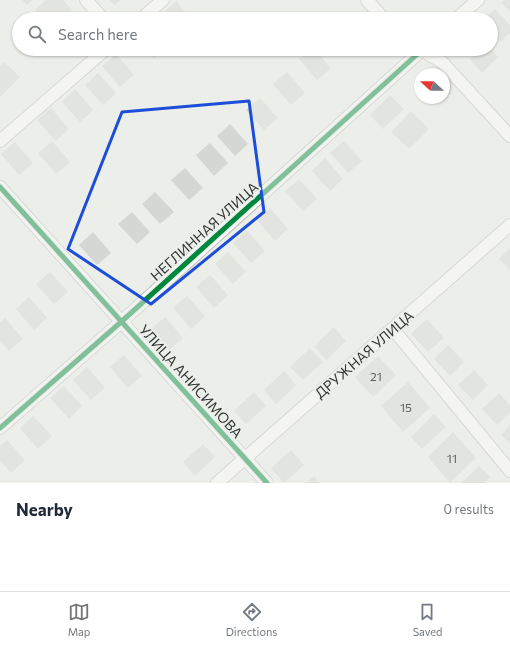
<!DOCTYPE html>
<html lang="en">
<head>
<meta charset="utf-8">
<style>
  :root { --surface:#fff; --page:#f6f6f7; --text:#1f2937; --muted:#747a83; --line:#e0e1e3; --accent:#767774 }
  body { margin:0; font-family:Commissioner,sans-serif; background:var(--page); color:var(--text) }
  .compass { position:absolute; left:414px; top:68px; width:36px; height:36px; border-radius:50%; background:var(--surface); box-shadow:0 1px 3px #0004; rotate:291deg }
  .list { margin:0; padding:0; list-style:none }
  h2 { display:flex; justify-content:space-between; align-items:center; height:52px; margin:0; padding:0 16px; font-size:17px }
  h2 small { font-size:13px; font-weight:400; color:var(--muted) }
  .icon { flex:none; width:22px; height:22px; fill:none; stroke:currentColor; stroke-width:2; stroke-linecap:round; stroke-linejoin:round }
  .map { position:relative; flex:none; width:510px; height:483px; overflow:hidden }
  .search { position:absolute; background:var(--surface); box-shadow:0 1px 3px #0004; left:12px; right:12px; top:12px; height:44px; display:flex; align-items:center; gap:10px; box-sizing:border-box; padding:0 14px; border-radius:22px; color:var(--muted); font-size:15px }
  .sheet { height:108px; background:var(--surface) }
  nav { display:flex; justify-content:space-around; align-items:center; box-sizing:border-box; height:56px; border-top:1px solid var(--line); background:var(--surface); font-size:11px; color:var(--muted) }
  nav a { display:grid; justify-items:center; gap:2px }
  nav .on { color:var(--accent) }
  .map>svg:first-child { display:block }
</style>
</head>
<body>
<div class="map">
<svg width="510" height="483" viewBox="0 0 510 483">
  <rect width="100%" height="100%" fill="#eceeea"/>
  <g fill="#d5d7d4">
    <polygon points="22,0 32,0 27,5"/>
    <polygon points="46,0 63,0 72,10 62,19 43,19 35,10"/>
    <polygon points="109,0 120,0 115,5"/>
    <polygon points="504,0 510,0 510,12 501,2"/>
    <polygon points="176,1 191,19 167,19 162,14"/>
    <polygon points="495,9 510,25 510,33 500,42 491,32 491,19 484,19"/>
    <polygon points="67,49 78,49 72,55"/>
    <polygon points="146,49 164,49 154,58"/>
    <polygon points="311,49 314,49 331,68 317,80 299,59"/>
    <polygon points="481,49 491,49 498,57 482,73 470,59"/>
    <polygon points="116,54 134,75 120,87 102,66"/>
    <polygon points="4,62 20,77 0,97 0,66"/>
    <polygon points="287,72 305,93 291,105 273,84"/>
    <polygon points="98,73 116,93 103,105 85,85"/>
    <polygon points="75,89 93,110 80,122 62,102"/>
    <polygon points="390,95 404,109 383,129 370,115"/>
    <polygon points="260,98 278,118 264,130 246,110"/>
    <polygon points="51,108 69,129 56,141 37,120"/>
    <polygon points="411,111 429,129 409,149 391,132"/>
    <polygon points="230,124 248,144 235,156 217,136"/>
    <polygon points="52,141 70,162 56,174 38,153"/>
    <polygon points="344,141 362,161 348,173 330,153"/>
    <polygon points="15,142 33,163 19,175 1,154"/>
    <polygon points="210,143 228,163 214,176 196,155"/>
    <polygon points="325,158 343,179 330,191 312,171"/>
    <polygon points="185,168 203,188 189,200 171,180"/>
    <polygon points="299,179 317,199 303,211 285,191"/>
    <polygon points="155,192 174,212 160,224 142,204"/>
    <polygon points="270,208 288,229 275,241 257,220"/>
    <polygon points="132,212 150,232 137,244 118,224"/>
    <polygon points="247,230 265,251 251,263 233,243"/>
    <polygon points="93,232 111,253 97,265 79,245"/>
    <polygon points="510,248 510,270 499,259"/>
    <polygon points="228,252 246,272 233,284 215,264"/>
    <polygon points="50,272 68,292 54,304 36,284"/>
    <polygon points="210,275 228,295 214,308 196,287"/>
    <polygon points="187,296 205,316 191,329 173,308"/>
    <polygon points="29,297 47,318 34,330 16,309"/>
    <polygon points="165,317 183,338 169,350 151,329"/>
    <polygon points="5,318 23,339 9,351 0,341 0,323"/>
    <polygon points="427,319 444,338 428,352 411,334"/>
    <polygon points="334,327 346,341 326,360 314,346"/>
    <polygon points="448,345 464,362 450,376 434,359"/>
    <polygon points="310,348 323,362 303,380 290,367"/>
    <polygon points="124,355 142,376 128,388 110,367"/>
    <polygon points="378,356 396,375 373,397 355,377"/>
    <polygon points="87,367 105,388 91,400 73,380"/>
    <polygon points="474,370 488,385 473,400 458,385"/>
    <polygon points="284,371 296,385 276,404 264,390"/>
    <polygon points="408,382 430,408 403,432 381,406"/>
    <polygon points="64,386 82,406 69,419 50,398"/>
    <polygon points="254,392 266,406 246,424 234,411"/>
    <polygon points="499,393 510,405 510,413 497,425 482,409"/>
    <polygon points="434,414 446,427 422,449 411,437"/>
    <polygon points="33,416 52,436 38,449 20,428"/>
    <polygon points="510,425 510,443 501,435"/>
    <polygon points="453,432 476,458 450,483 428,457"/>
    <polygon points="7,440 25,460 11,473 0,460 0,446"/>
    <polygon points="203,444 215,457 195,476 183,462"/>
    <polygon points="291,450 304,465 284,483 271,468"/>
    <polygon points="479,466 490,477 484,483 461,483"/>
    <polygon points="314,476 320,483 306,483"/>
  </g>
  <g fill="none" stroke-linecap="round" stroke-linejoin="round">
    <g stroke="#bebfbc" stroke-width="14">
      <g id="minor">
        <polyline points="86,0 103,19"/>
        <polyline points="367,0 384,19"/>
        <polyline points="141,19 163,0"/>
        <polyline points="456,19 478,0"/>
        <polyline points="420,49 442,62 510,136"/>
        <polyline points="0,141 106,49"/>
        <polyline points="0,187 267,483"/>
        <polyline points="393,329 510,471"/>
        <polyline points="0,428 121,322 423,49"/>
        <polyline points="217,483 510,225"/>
      </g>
    </g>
    <use href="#minor" stroke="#fcfcfc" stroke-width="12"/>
    <g stroke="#ebefe9" stroke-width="8">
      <g id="cycleway">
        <polyline points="0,187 267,483"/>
        <polyline points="0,428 121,322 423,49"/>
      </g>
    </g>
    <use href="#cycleway" stroke="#00873e" stroke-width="5"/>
  </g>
  <path d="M0 0H510V483H0ZM249 101 264 212 151 304 68 249 122 112Z" fill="#eceeea" fill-opacity=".55" fill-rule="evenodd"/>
  <path fill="none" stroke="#1d4ed8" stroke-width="3" stroke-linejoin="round" d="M249 101 264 212 151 304 68 249 122 112Z"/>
  <g text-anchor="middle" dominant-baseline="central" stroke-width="4" stroke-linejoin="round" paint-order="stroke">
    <g font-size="12" fill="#5e605e">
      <text x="376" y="376">21</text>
      <text x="406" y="407">15</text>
      <text x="452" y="458">11</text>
    </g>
    <g font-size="14" fill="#363735" stroke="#ebefe9">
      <text transform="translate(204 231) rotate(-42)">НЕГЛИННАЯ УЛИЦА</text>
      <text transform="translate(364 354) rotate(-41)">ДРУЖНАЯ УЛИЦА</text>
      <text transform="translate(191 381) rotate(48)">УЛИЦА АНИСИМОВА</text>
    </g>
  </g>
</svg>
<svg class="compass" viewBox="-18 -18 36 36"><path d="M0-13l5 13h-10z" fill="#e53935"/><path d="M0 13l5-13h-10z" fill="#747a83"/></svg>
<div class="search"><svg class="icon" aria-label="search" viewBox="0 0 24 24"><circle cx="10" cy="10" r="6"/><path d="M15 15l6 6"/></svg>Search here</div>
</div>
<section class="sheet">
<h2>Nearby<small>0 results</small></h2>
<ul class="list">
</ul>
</section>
<nav>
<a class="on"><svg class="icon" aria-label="map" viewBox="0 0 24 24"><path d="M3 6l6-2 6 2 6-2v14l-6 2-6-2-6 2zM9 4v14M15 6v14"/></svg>Map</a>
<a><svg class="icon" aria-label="directions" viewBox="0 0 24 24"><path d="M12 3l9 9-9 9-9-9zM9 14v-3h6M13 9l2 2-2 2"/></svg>Directions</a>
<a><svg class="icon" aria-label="saved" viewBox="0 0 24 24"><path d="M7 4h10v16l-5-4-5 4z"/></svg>Saved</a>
</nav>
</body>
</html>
